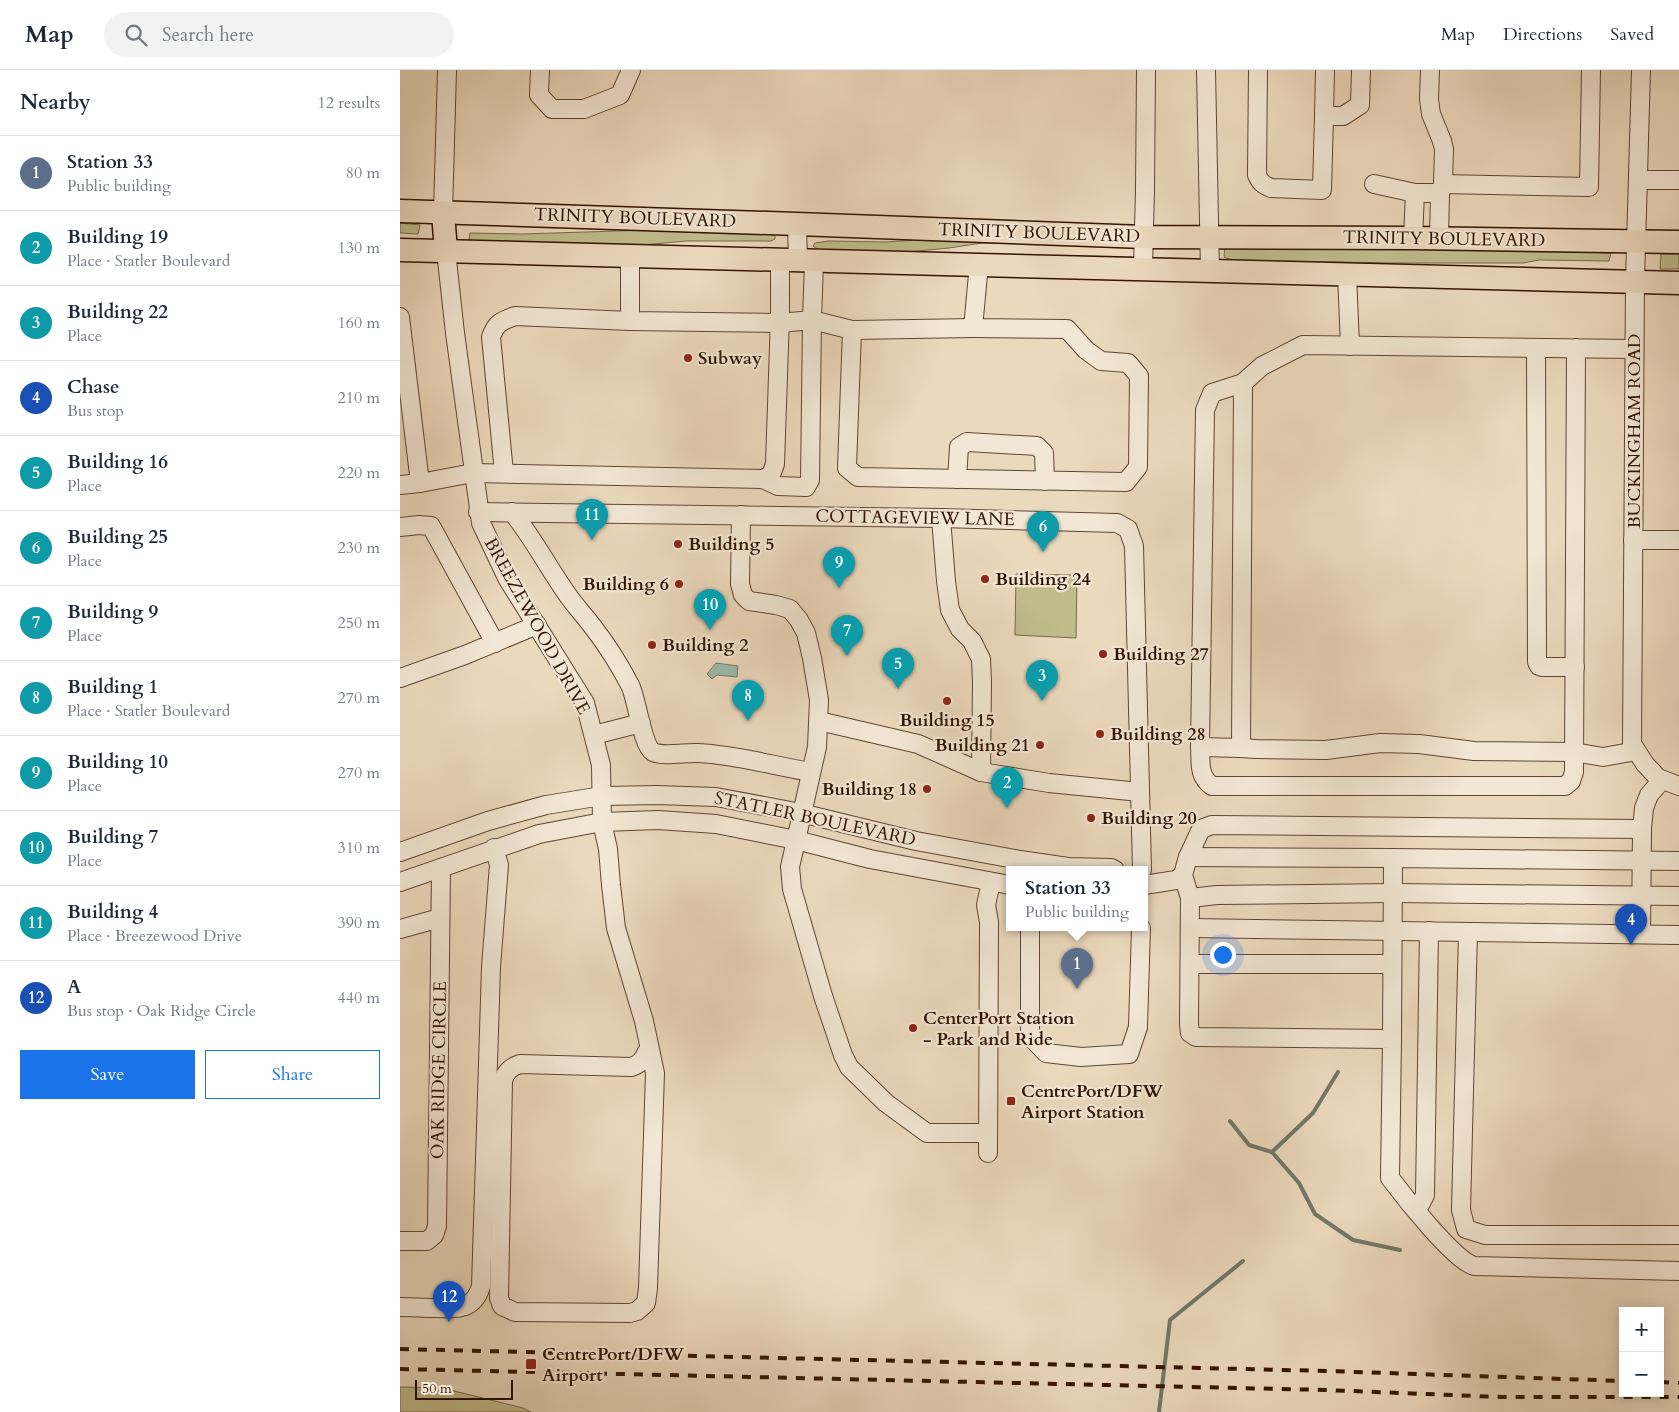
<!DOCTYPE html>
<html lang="en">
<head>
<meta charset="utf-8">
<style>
  :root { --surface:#fff; --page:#f2f2f3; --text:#1f2937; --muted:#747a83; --line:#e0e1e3; --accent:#1a73e8 }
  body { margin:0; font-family:Cardo,serif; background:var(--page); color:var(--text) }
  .controls { position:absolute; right:15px; bottom:15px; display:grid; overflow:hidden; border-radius:0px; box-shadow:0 2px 12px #0003 }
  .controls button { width:45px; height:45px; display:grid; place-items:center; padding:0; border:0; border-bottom:1px solid var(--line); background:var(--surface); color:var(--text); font:25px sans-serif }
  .scale { position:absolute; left:15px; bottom:12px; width:98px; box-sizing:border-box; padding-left:5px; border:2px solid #331404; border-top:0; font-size:14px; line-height:18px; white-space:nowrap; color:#331404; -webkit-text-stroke:4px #f2e6d4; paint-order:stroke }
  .you { position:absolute; left:822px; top:884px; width:18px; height:18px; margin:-12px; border:4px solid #fff; border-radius:50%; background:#1a73e8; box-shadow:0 0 0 8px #1a73e833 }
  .badge { display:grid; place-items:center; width:32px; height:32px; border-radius:50%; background:var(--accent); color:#fff; font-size:16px; font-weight:700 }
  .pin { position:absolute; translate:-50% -41px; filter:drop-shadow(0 1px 2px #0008) }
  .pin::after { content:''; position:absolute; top:26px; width:18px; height:15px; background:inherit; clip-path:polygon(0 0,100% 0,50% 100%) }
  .popup { position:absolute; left:606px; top:796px; width:142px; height:65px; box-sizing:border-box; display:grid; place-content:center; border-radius:0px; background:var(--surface); filter:drop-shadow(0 1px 4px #0005); font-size:16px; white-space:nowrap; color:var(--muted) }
  .popup b { font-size:19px; color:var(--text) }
  .popup::after { content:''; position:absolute; left:50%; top:100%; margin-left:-10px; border:10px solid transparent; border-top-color:var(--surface) }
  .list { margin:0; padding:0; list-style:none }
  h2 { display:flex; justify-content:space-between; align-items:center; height:65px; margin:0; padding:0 20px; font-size:21px }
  h2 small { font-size:16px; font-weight:400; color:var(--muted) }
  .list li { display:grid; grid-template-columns:32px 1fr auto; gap:15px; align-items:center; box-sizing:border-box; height:75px; padding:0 20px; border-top:1px solid var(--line) }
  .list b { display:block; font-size:19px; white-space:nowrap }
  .list p { margin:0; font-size:16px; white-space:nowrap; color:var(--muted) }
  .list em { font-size:16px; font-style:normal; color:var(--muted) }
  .actions { display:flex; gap:10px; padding:15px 20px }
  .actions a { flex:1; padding:11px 0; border:1px solid var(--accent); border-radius:0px; text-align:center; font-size:18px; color:var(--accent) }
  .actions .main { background:var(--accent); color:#fff }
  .icon { flex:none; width:28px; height:28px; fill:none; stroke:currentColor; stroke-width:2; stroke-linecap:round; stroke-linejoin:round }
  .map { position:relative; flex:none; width:1279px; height:1342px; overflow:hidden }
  header { display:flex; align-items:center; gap:30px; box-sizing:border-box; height:70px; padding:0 25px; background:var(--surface); border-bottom:1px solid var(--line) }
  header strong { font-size:24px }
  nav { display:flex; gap:28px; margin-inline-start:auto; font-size:18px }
  .search { width:350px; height:45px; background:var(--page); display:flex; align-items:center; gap:12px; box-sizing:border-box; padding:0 18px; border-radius:28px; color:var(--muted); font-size:19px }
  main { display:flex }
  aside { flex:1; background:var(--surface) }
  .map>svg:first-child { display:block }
</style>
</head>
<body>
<header>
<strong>Map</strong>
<div class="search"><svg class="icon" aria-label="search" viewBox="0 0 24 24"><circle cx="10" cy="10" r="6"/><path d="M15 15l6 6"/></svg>Search here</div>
<nav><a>Map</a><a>Directions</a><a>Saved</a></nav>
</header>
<main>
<aside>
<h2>Nearby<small>12 results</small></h2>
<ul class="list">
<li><span class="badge" style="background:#5c6f8a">1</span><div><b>Station 33</b><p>Public building</p></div><em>80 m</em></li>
<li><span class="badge" style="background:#0f9aa8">2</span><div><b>Building 19</b><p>Place · Statler Boulevard</p></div><em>130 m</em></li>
<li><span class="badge" style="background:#0f9aa8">3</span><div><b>Building 22</b><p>Place</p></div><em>160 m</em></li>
<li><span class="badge" style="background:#1a4fb4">4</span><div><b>Chase</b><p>Bus stop</p></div><em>210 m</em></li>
<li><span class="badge" style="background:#0f9aa8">5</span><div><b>Building 16</b><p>Place</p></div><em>220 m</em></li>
<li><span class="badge" style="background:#0f9aa8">6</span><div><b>Building 25</b><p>Place</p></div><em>230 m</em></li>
<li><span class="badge" style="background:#0f9aa8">7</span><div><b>Building 9</b><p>Place</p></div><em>250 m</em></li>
<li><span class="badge" style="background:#0f9aa8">8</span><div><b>Building 1</b><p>Place · Statler Boulevard</p></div><em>270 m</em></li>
<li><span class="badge" style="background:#0f9aa8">9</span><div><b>Building 10</b><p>Place</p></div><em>270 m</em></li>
<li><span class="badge" style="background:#0f9aa8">10</span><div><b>Building 7</b><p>Place</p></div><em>310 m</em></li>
<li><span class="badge" style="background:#0f9aa8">11</span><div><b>Building 4</b><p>Place · Breezewood Drive</p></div><em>390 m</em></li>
<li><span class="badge" style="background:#1a4fb4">12</span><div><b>A</b><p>Bus stop · Oak Ridge Circle</p></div><em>440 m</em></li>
</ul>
<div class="actions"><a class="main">Save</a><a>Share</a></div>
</aside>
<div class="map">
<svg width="1279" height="1342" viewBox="0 0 1279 1342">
  <rect width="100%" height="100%" fill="#ebd9bd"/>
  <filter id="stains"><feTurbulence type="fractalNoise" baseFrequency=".004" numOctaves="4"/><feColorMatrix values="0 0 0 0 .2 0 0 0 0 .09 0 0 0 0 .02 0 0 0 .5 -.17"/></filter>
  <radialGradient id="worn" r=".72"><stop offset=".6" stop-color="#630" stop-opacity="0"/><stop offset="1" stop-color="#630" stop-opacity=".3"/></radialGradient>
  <g fill="#c0bc8c" stroke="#7a6848">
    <polygon points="0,153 20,155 18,164 0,163"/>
    <polygon points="249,160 366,163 375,166 375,169 371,171 286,171 243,175 76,172 69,170 70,163 122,164"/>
    <polygon points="556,167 721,174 582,173 549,178 497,183 419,180 413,176 415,173 429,171 486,172"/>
    <polygon points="825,173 1070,178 1211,183 1209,191 1139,190 1123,193 988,193 832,190 824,187"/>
    <polygon points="1261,184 1279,184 1279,199 1260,199"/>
    <polygon points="616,504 677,505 676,568 615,565"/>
    <polygon points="0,1317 42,1318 123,1338 131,1342 0,1342"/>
  </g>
  <polygon fill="#99bbab" stroke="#707868" points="316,593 338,596 337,607 317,605 312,609 307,604"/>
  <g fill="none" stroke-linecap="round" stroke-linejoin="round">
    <g stroke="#707868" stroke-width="4">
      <polyline points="830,1051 849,1075 872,1082 899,1113 915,1144 953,1170 1000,1180"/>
      <polyline points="872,1082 913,1043 938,1002"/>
      <polyline points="759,1342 770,1250 843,1191"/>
    </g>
    <g stroke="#614532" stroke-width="20">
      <g id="minor">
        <polyline points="140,0 139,25 152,39 184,39 220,25 231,0"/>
        <polyline points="806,0 810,201"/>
        <path d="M858 0 857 105C860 112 863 115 871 118L922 120 924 46H943L960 35 961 0"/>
        <polyline points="1030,0 1029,29 1031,44 1042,71 1044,79 1043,114 1040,123 1039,169"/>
        <polyline points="1241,0 1235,211 1232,674 1245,694 1258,708 1279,716"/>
        <polyline points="924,46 925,0"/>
        <polyline points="1238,110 1279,110"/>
        <polyline points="974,114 1015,123 1040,123"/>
        <polyline points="1043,114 1189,117 1191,0"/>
        <polyline points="43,143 47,0"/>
        <polyline points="397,154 398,191"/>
        <polyline points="1013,168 1015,123"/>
        <path d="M46 181 55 263 81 453 107 508 185 633 201 695 202 752 208 779 211 815 216 858 244 951 255 1003 248 1218 246 1233 237 1241 230 1243 115 1242 102 1236 99 1228 103 1010C106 1001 111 997 120 994L231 997C242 994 244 987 249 978"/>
        <polyline points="414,192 412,250 452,260 447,398 458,407 726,412 738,397 739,306 728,293 701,291 686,280 667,259 573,258 579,194"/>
        <polyline points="743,198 745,120 746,0"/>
        <polyline points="947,204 950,276"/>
        <polyline points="0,247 20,413 73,403 363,409 371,405 375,394 380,247 380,190"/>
        <polyline points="230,251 230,186"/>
        <polyline points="452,260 573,258"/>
        <polyline points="1136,278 1137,592 1139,596 1142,597 1175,597"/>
        <path d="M1176 278 1174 702 1171 711 1165 716H812C798 706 801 693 800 677L805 340 812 323 843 313 862 296 903 275 1234 279"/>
        <path d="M104 403 91 267C96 253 101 251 115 246L230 251 380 253 412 250 410 410 406 417 378 416 363 409"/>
        <polyline points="557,409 559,377 567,372 637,376 644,383 645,411"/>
        <polyline points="0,415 20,413"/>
        <polyline points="78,442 541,448 717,453 728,459 734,476 742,800"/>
        <path d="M112 442C133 468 148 497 167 524 175 536 185 546 193 557 207 575 219 594 230 615 237 629 242 675 253 682 263 687 287 682 299 683 337 685 374 696 411 702"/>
        <polyline points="341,445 340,514 343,525 349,531 376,535 390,539 399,550 406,563 412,588 419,630 417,677 390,797 392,819 423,926 443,985 449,997 486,1033 527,1063 588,1063"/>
        <polyline points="541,448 546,511 550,540 560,559 572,571 581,589 582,612 581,702"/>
        <polyline points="0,457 19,455 31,456 95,573"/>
        <polyline points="1233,470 1279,470"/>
        <polyline points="0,608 65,585 137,555"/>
        <polyline points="419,651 518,674 581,702 649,713 740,722"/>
        <polyline points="194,665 241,653"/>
        <polyline points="800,677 841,678 843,313"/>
        <polyline points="841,678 856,679 926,680 980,673 1019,674 1074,681 1174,682 1203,687 1236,681"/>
        <path d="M1242 759 812 755 801 759 788 787 783 805 790 828 789 954 790 963 796 967 992 969 990 1108C1005 1128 1054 1190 1074 1196L1279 1201"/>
        <polyline points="0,782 88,751 146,735 202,726 257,725 316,727 401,743 516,771 620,790 668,797 711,798 715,800"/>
        <polyline points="788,787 993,788"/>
        <polyline points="0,812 139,764 202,752 258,750 316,754 396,770 470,789 610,815"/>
        <polyline points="744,815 776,810 783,805"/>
        <polyline points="790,828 817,825 993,823 1279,826"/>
        <polyline points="630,858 630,966 646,983 681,987 729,984 738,957 741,858"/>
        <polyline points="791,858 1279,865"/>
        <polyline points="0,859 40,848"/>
        <polyline points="1068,862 1061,1140 1066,1159 1085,1165 1279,1165"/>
        <polyline points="1241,864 1242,759 1244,738 1249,725 1262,710"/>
        <polyline points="790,894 992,894"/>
        <polyline points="992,969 993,788 1279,791"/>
        <polyline points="588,1083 589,852 586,835 591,812"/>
        <polyline points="1016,1140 1021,1133 1025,1125 1029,861"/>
        <polyline points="0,1171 27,1171 34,1165 37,1156 41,798"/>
        <path d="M0 1237C12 1237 24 1238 36 1238 58 1239 74 1240 81 1216L91 897 99 795 94 778"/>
      </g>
    </g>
    <g stroke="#331404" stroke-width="25">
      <g id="major">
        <polyline points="0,141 397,154 744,167 1013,168 1279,172"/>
        <polyline points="43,143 46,181"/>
        <polyline points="0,180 1279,213"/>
      </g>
    </g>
    <use href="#minor" stroke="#f2e6d4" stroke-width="18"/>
    <use href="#major" stroke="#ebd9bd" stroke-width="22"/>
    <g stroke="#331404" stroke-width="4" stroke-dasharray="9 9" stroke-linecap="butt">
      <polyline points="0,1279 927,1301 1223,1311"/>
      <polyline points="0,1299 926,1320 1101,1327 1279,1327"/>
      <polyline points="1260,1312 1279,1313"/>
    </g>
  </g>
  <g fill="#8f2418" stroke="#f2e6d4" stroke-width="2">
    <circle cx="288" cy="288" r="5"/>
    <circle cx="278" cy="474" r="5"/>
    <circle cx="585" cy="509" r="5"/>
    <circle cx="279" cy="514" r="5"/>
    <circle cx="252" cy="575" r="5"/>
    <circle cx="703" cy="584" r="5"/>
    <circle cx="547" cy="631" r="5"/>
    <circle cx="700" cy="664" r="5"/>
    <circle cx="640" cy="675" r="5"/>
    <circle cx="527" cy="719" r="5"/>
    <circle cx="691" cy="748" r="5"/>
    <circle cx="513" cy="958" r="5"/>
    <rect x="606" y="1026" width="10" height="10" rx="2.5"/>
    <rect x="125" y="1288" width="12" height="12" rx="2.5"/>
  </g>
  <g text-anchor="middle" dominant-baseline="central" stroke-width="4.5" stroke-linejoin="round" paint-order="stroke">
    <g font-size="18" fill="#331404" stroke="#f2e6d4">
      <text transform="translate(235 148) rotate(2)">TRINITY BOULEVARD</text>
      <text transform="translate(639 163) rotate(2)">TRINITY BOULEVARD</text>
      <text transform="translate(1044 169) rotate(1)">TRINITY BOULEVARD</text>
      <text transform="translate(1234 361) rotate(-90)">BUCKINGHAM ROAD</text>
      <text transform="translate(515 448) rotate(1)">COTTAGEVIEW LANE</text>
      <text transform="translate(137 556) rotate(61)">BREEZEWOOD DRIVE</text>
      <text transform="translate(415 749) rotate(12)">STATLER BOULEVARD</text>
      <text transform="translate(39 1000) rotate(-89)">OAK RIDGE CIRCLE</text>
    </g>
    <g font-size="18" font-weight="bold" fill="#331404" stroke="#f2e6d4" text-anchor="start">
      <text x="298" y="288">Subway</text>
      <text x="288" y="474">Building 5</text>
      <text x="595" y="509">Building 24</text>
      <text x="269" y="514" text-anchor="end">Building 6</text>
      <text x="262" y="575">Building 2</text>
      <text x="713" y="584">Building 27</text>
      <text x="547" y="650" text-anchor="middle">Building 15</text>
      <text x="710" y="664">Building 28</text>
      <text x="630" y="675" text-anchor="end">Building 21</text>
      <text x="517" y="719" text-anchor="end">Building 18</text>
      <text x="701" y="748">Building 20</text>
      <text x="523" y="948">CenterPort Station<tspan x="523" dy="21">- Park and Ride</tspan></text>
      <text x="621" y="1021">CentrePort/DFW<tspan x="621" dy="21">Airport Station</tspan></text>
      <text x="142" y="1284">CentrePort/DFW<tspan x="142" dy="21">Airport</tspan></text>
    </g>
  </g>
  <rect width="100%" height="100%" filter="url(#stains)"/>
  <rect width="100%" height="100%" fill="url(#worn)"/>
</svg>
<div class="controls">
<button>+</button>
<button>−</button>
</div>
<div class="scale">50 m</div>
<div class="you"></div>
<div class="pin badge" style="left:677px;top:919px;background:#5c6f8a">1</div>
<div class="popup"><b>Station 33</b>Public building</div>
<div class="pin badge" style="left:607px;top:738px;background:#0f9aa8">2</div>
<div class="pin badge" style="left:642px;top:631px;background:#0f9aa8">3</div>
<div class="pin badge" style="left:1231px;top:875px;background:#1a4fb4">4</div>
<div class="pin badge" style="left:498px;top:619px;background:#0f9aa8">5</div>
<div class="pin badge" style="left:643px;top:482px;background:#0f9aa8">6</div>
<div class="pin badge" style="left:447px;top:586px;background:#0f9aa8">7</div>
<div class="pin badge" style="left:348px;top:651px;background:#0f9aa8">8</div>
<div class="pin badge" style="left:439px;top:518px;background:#0f9aa8">9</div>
<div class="pin badge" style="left:310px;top:560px;background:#0f9aa8">10</div>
<div class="pin badge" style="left:192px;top:470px;background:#0f9aa8">11</div>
<div class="pin badge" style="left:49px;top:1252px;background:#1a4fb4">12</div>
</div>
</main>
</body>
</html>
